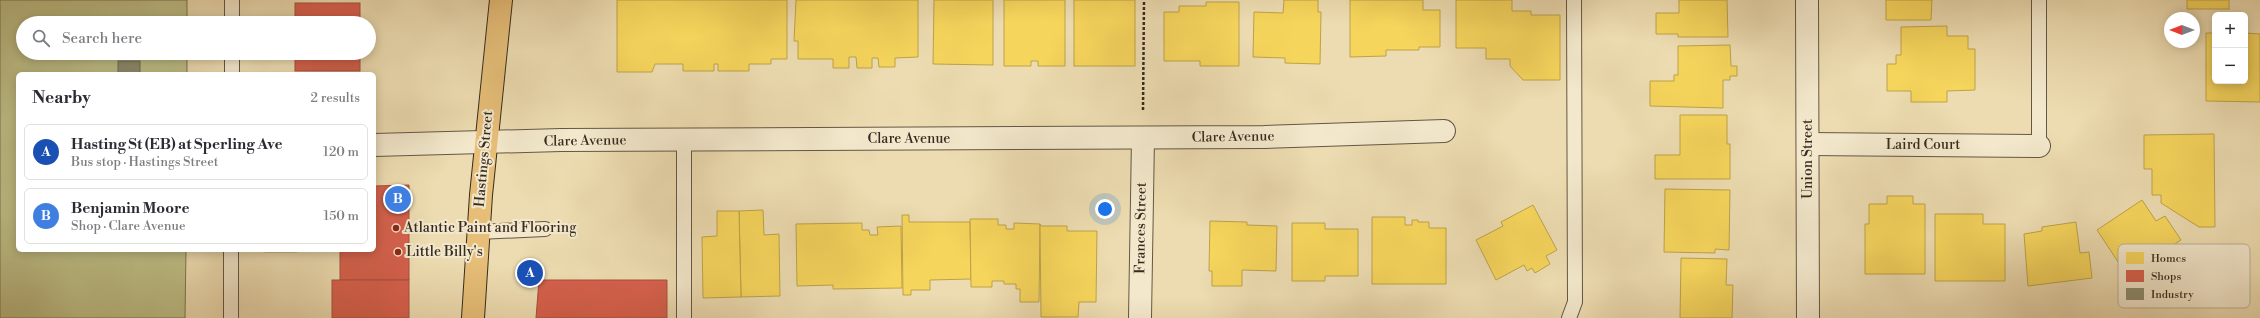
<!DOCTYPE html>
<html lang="en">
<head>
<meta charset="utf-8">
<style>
  :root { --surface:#fff; --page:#f2f2f3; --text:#2b2b33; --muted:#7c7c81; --line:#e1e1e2; --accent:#ea580c }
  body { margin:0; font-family:"Libre Bodoni",serif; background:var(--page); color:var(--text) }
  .controls { position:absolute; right:12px; top:12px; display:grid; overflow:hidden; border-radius:6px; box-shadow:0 2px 10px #0003 }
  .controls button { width:36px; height:36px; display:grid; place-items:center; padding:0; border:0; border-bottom:1px solid var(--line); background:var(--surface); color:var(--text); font:20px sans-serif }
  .compass { position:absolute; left:2164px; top:12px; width:36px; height:36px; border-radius:50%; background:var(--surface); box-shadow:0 2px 10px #0003; rotate:270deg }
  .you { position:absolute; left:1105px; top:209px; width:14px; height:14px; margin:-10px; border:3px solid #fff; border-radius:50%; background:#1a73e8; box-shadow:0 0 0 6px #1a73e833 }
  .badge { display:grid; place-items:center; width:26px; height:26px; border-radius:50%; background:var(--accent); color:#fff; font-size:13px; font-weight:700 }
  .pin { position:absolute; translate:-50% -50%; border:2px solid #fff; box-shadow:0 1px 4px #0006 }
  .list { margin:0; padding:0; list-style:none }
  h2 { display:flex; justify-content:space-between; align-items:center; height:52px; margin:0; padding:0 16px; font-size:17px }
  h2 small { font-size:13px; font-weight:400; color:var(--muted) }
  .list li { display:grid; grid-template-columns:26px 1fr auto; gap:12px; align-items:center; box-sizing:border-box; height:56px; margin:0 8px 8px; padding:0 8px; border:1px solid var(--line); border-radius:6px }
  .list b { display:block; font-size:15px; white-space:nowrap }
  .list p { margin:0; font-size:13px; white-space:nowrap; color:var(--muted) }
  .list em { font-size:13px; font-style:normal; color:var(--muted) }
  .icon { flex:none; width:22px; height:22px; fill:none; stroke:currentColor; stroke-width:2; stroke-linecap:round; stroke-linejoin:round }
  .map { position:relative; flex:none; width:2260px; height:318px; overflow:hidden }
  .search { position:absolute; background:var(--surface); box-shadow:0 2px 10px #0003; left:16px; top:16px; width:360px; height:44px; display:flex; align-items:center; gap:10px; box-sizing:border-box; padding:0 14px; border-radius:22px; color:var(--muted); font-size:15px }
  .panel { position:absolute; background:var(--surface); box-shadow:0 2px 10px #0003; left:16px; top:72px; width:360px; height:180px; border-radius:6px }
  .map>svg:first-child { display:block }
</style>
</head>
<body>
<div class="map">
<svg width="2260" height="318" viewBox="0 0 2260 318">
  <rect width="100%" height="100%" fill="#eddcb1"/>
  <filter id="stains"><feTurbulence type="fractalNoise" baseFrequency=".005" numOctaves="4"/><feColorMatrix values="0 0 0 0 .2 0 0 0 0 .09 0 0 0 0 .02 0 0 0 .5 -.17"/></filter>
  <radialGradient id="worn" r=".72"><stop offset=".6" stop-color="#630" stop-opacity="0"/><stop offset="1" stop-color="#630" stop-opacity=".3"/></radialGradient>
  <polygon fill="#bebf87" stroke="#7a7554" points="0,0 187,0 187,23 23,23 23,53 187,53 187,74 18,74 18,250 186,250 185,318 0,318"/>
  <g fill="#f6d55c" stroke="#bca24a">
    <polygon points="617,0 787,0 787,59 771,59 771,64 749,64 749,71 718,71 718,64 714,64 714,71 683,71 683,64 655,64 652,72 617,72"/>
    <polygon points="796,0 918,0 918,57 895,58 895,67 879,67 878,58 872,58 872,68 857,68 856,57 849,57 849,68 833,68 833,59 798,59 798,41 794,41"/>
    <polygon points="934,0 993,0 993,65 933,64"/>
    <polygon points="1004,0 1065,0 1065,66 1038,66 1038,61 1031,61 1031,66 1004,66"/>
    <rect x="1074" y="0" width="61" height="66"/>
    <polygon points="1284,0 1318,0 1318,12 1321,12 1320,64 1285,63 1285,58 1253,57 1254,12 1283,13"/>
    <polygon points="1350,0 1423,0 1423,10 1440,10 1440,47 1419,47 1419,50 1386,50 1386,56 1350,57"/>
    <polygon points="1456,0 1512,0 1512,11 1531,11 1531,15 1560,15 1560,80 1523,80 1510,66 1510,59 1486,59 1486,48 1456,48"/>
    <polygon points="1679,0 1727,0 1728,37 1678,37 1678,34 1656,34 1656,13 1679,13"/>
    <polygon points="1886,0 1932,0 1931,20 1886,20"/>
    <rect x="2187" y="0" width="42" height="9"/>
    <polygon points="1206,2 1239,2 1239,66 1200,66 1200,61 1164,61 1164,12 1179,12 1179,6 1206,6"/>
    <polygon points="1947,26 1947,36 1968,36 1968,49 1975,49 1975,90 1947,91 1947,102 1911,102 1911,91 1887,91 1887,64 1896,64 1896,55 1901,55 1901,27"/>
    <polygon points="2206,33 2215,33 2215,81 2245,81 2245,33 2260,34 2260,102 2206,101"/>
    <polygon points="1730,45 1731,66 1737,66 1737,76 1730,76 1730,80 1723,80 1723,108 1650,106 1650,81 1674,81 1674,75 1678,75 1678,46"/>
    <polygon points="1680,115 1727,115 1727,144 1730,144 1730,179 1655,179 1655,155 1680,155"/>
    <polygon points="2214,134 2215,227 2199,227 2161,203 2161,195 2152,195 2152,169 2144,169 2144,135"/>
    <polygon points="1665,189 1730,190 1729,250 1715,249 1715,253 1664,252"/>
    <polygon points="1887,196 1913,196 1913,204 1925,204 1925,274 1865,274 1865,224 1869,224 1869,204 1887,204"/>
    <polygon points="2142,200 2156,221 2165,216 2181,240 2160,253 2167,263 2134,286 2097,230"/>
    <polygon points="1533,205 1557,250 1546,256 1550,264 1535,273 1532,268 1527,271 1524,265 1496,280 1476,240 1503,226 1501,222"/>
    <polygon points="763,210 764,235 779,234 780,296 741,297 739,211"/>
    <polygon points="717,211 739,211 741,297 703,298 702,237 717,236"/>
    <polygon points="1935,214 1983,214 1983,224 2005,224 2005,281 1935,281"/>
    <polygon points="902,215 909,215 909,222 970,222 971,279 930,280 930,290 911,290 911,295 903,295"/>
    <polygon points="1372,217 1405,217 1405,225 1412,225 1412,220 1418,220 1418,222 1429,222 1429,228 1446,228 1446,284 1372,284"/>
    <polygon points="970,219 998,219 998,225 1006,225 1006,229 1014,229 1014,223 1040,224 1039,302 1020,302 1020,289 1016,289 1016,284 1004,284 1004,281 992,281 992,287 971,287"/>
    <polygon points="1210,221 1247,222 1247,225 1277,226 1276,271 1242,270 1242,286 1212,286 1212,271 1209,271"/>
    <polygon points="2076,222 2080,253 2089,252 2092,278 2028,286 2024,234 2042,231 2042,227"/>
    <polygon points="862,223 862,230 869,230 870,235 878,235 877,227 901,226 902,288 833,289 833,285 797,286 796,224"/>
    <polygon points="1292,223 1325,223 1325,229 1358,229 1358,276 1325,276 1325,281 1292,281"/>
    <polygon points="1040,224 1041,226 1067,226 1067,231 1097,231 1096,302 1079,302 1078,317 1041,317"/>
    <rect x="265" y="250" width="32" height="2"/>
    <polygon points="1681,258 1727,259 1726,285 1733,285 1732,318 1680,318"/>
  </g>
  <g fill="#d6604d" stroke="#a65040">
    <rect x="295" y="3" width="65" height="20"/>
    <rect x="295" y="53" width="65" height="18"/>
    <polygon points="409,185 409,280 340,280 340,250 374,250 374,186"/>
    <rect x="332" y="280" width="77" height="38"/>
    <polygon points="539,280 667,280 667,318 536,318"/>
  </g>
  <rect fill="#8c8c6e" stroke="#726f57" x="118" y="61" width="22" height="13"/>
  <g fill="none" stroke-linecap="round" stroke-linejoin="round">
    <g stroke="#645745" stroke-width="16">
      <g id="lane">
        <polyline points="232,23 232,0"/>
        <polyline points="232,74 232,53"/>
        <polyline points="684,140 684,318"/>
        <polyline points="2039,146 2039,0"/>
        <polyline points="478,232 545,229"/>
        <polyline points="231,250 231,318"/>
        <polyline points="1569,318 1575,302 1574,0"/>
      </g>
    </g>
    <g stroke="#645745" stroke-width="24">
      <g id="street">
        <polyline points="1807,0 1808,318"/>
        <polyline points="1808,144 2039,146"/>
        <polyline points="374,145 561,140 1264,137 1444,131"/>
        <polyline points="1140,318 1143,138"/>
      </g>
    </g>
    <g stroke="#362b21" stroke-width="24">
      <polyline id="primary" points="473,318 481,195 501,0"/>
    </g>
    <polyline stroke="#362b21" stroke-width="2.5" stroke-dasharray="3 2" stroke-linecap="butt" points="1143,110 1144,0"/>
    <use href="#lane" stroke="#f3e8cc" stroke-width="14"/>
    <use href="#street" stroke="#f3e8cc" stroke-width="22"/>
    <use href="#primary" stroke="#e6be78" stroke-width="22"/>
  </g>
  <g fill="#8f2418" stroke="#f3e8cc" stroke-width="1.5">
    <circle cx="396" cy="228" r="4"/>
    <circle cx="398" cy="252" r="4"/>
  </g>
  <g text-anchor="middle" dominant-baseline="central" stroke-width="4" stroke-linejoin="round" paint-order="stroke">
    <g font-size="14" fill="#362b21" stroke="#f3e8cc">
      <text transform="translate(1233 137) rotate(-1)">Clare Avenue</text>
      <text x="909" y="139">Clare Avenue</text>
      <text transform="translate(585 141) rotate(-1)">Clare Avenue</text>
      <text x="1923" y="145">Laird Court</text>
      <text transform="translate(484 159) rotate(-85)">Hastings Street</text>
      <text transform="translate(1808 159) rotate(-90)">Union Street</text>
      <text transform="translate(1141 228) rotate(-89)">Frances Street</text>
    </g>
    <g font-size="14" fill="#362b21" stroke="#f3e8cc" text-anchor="start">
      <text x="404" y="228">Atlantic Paint and Flooring</text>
      <text x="406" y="252">Little Billy's</text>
    </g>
  </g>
  <rect x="2118" y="244" width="132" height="64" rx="6" fill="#f3e8cc" stroke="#baaf99" stroke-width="1"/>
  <rect x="2126" y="252" width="18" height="12" fill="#f6d55c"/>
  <rect x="2126" y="270" width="18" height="12" fill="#d6604d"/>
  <rect x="2126" y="288" width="18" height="12" fill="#8c8c6e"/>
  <g font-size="11" fill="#362b21">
    <text x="2151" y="262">Homes</text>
    <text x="2151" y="280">Shops</text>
    <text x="2151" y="298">Industry</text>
  </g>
  <rect width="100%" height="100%" filter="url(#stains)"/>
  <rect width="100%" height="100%" fill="url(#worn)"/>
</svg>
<div class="controls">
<button>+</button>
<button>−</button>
</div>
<svg class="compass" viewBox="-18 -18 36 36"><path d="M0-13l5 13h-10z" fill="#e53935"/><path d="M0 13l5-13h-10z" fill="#7c7c81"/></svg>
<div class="you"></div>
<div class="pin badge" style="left:530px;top:273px;background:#1a4fb4">A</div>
<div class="pin badge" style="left:398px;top:199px;background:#3f7fe0">B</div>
<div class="search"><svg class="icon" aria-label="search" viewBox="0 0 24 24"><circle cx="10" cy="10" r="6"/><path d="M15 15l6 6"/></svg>Search here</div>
<section class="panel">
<h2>Nearby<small>2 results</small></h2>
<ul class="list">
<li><span class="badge" style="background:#1a4fb4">A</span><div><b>Hasting St (EB) at Sperling Ave</b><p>Bus stop · Hastings Street</p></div><em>120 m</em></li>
<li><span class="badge" style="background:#3f7fe0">B</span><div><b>Benjamin Moore</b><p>Shop · Clare Avenue</p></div><em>150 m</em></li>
</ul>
</section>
</div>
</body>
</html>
